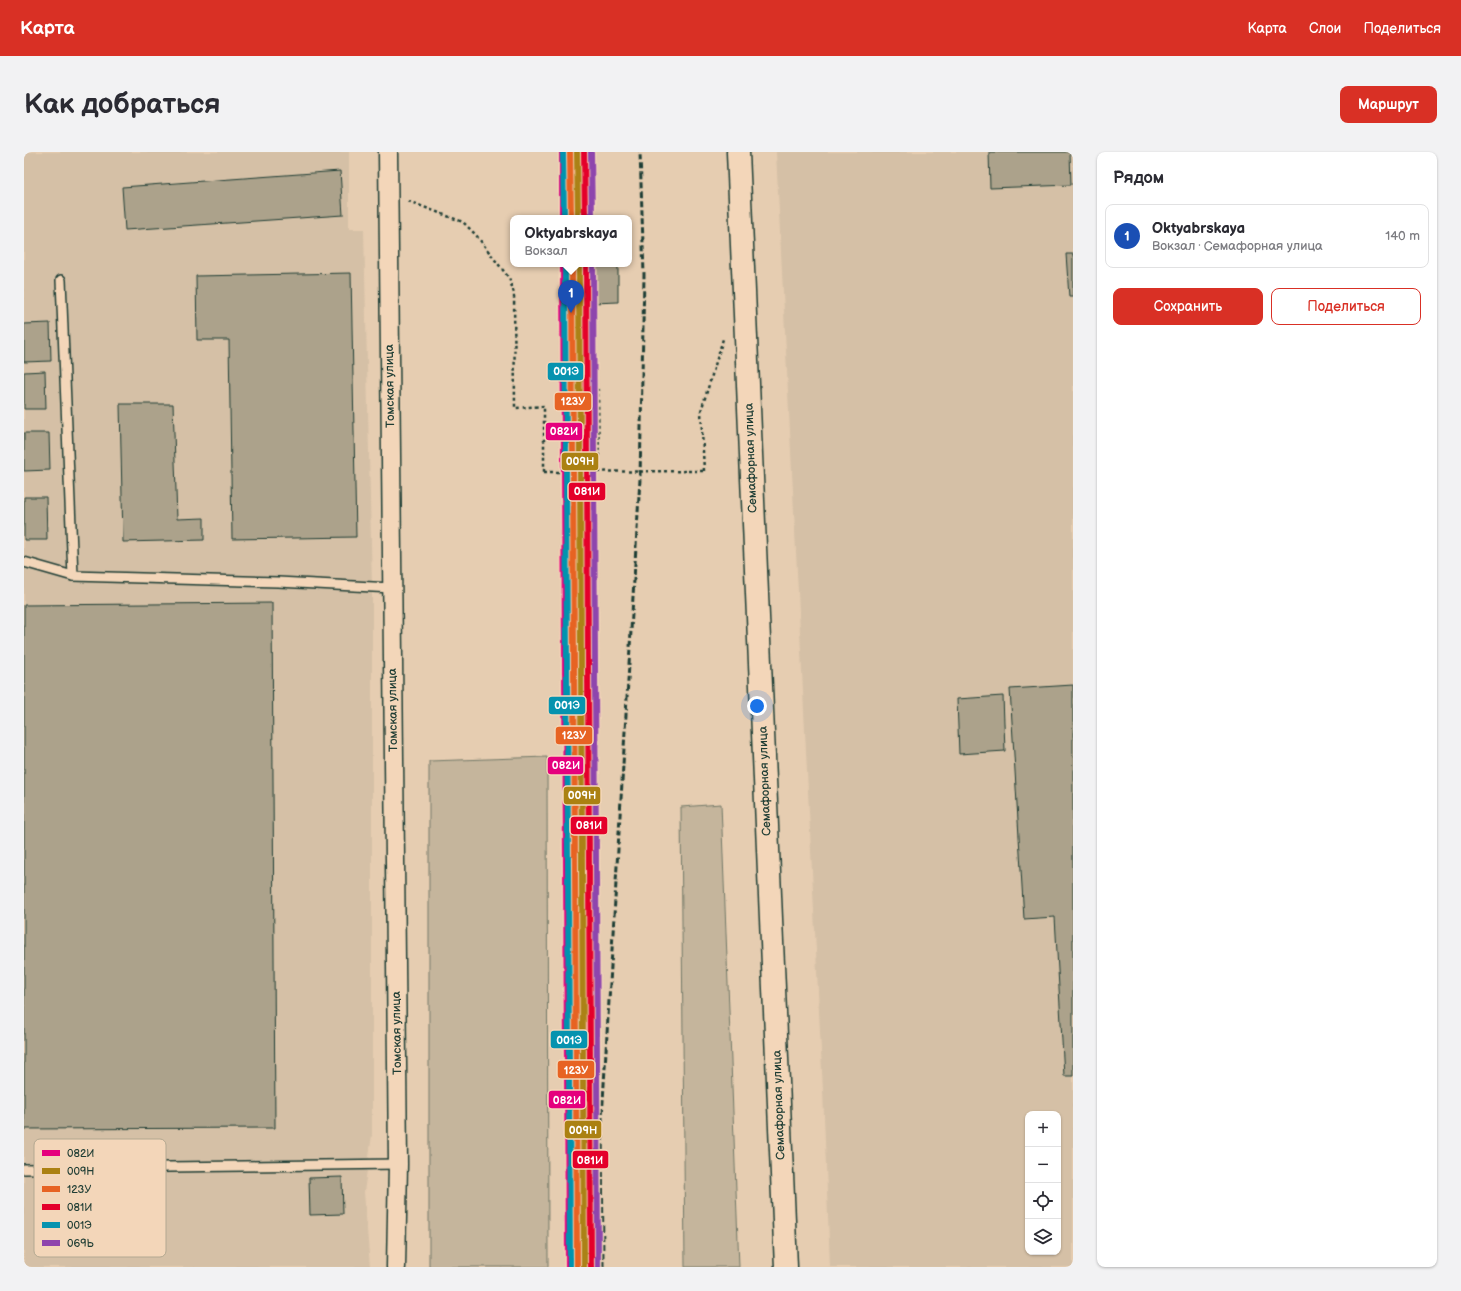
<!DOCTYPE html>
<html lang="ru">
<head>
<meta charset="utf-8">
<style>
  :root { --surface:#fff; --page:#f2f2f3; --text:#2b2b33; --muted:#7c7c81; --line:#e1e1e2; --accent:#d93025 }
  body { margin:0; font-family:"Balsamiq Sans",sans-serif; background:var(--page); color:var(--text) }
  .controls { position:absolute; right:12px; bottom:12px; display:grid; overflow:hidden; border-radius:8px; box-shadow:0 1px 3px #0004 }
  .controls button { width:36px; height:36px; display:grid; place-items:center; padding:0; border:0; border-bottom:1px solid var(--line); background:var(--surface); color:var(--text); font:20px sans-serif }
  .you { position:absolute; left:733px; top:554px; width:14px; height:14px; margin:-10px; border:3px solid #fff; border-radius:50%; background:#1a73e8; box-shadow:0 0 0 6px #1a73e833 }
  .badge { display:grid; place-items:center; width:26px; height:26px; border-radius:50%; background:var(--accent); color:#fff; font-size:13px; font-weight:700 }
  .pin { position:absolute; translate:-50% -33px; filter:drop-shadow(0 1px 2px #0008) }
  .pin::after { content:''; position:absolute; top:21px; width:14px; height:12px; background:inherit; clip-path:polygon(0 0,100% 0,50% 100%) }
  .popup { position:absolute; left:486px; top:63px; width:122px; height:52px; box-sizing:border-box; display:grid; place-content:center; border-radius:8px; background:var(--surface); filter:drop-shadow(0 1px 3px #0005); font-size:13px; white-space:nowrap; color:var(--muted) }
  .popup b { font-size:15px; color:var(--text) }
  .popup::after { content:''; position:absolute; left:50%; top:100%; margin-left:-8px; border:8px solid transparent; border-top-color:var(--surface) }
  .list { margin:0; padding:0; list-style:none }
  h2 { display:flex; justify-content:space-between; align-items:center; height:52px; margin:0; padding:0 16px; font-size:17px }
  h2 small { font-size:13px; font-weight:400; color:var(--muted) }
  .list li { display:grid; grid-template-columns:26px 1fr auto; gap:12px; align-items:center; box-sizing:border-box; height:64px; margin:0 8px 8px; padding:0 8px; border:1px solid var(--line); border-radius:8px }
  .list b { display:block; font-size:15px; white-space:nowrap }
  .list p { margin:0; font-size:13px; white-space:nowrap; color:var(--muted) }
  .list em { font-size:13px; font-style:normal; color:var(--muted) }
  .actions { display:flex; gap:8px; padding:12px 16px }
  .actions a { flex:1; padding:9px 0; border:1px solid var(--accent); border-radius:8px; text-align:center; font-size:14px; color:var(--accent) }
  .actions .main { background:var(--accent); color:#fff }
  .icon { flex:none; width:22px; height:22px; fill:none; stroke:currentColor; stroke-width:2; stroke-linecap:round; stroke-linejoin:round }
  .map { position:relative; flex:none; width:1049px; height:1115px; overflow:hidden; border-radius:8px }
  header { display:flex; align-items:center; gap:24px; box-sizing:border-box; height:56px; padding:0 20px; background:var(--accent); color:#fff }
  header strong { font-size:19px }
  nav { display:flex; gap:22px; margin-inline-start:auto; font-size:14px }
  .intro { display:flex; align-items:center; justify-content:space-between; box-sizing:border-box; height:96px; padding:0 24px }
  h1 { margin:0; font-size:28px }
  .button { padding:10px 18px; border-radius:8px; background:var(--accent); color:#fff; font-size:14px; font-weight:700 }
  main { display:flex; gap:24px; padding:0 24px }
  aside { flex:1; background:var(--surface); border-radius:8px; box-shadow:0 1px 3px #0004 }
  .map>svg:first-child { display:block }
</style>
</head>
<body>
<header>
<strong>Карта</strong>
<nav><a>Карта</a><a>Слои</a><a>Поделиться</a></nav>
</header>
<div class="intro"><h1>Как добраться</h1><a class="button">Маршрут</a></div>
<main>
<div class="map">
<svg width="1049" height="1115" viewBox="0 0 1049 1115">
  <rect width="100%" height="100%" fill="#e6cdb1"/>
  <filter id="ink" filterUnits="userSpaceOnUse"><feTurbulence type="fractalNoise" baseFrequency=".025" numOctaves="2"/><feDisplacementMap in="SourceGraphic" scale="8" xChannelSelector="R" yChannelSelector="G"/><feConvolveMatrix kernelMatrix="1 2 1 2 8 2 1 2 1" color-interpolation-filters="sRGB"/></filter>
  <g filter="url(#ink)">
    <g fill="#d5c0a6" fill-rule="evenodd">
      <polygon points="0,0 325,0 325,77 340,77 348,436 348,983 340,1040 346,1115 0,1115"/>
      <path d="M752 0H1049V1115H806L799 939ZM1004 962H1034V1100H1004Z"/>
    </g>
    <g fill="#c5b59c" stroke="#727968">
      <polygon points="523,605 524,1115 405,1115 405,609"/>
      <polygon points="697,652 715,1115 661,1115 657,655"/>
    </g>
    <g fill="#aca28b" stroke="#1f3d34">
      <polygon points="965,0 1046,0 1047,33 966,36"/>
      <polygon points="316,19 319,63 101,78 98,35"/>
      <polygon points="1042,102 1049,102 1049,145 1045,145"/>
      <polygon points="570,112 594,112 594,150 570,151"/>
      <polygon points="327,121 332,385 208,387 205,188 173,188 172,124"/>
      <polygon points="26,171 27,209 0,210 0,172"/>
      <polygon points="21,219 22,257 0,257 0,220"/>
      <polygon points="96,252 149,252 153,367 180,366 180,388 99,390"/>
      <polygon points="0,281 25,281 26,318 0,319"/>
      <polygon points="0,345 22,345 23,388 0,388"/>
      <polygon points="248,451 251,976 0,977 0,453"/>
      <polygon points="1049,533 1049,924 1040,924 1031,765 1000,767 986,537"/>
      <polygon points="979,544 981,599 935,602 933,547"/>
      <polygon points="318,1025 319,1062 286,1063 285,1026"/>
    </g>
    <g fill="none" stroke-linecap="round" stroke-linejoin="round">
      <g stroke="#1f3d34" stroke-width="12">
        <g id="lane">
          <polyline points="37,128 49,424"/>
          <polyline points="0,410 49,424 254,430 368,436"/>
          <polyline points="0,1017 374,1012"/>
        </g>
      </g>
      <g stroke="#1f3d34" stroke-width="21">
        <polyline id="street" points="364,0 374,1012 372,1115"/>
      </g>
      <g stroke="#1f3d34" stroke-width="25">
        <polyline id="highway" points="714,0 762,1115"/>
      </g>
      <g stroke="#1f3d34" stroke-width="2.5" stroke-dasharray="3 3" stroke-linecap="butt">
        <polyline points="384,49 439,70 452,83 485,126 490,141 491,256 520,254 520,320"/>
        <polyline points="566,236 574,238 575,320"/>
        <polyline points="680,319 677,259 699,187"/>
      </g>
      <use href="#lane" stroke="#f3d6b9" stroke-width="9"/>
      <use href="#street" stroke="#f3d6b9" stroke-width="18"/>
      <use href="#highway" stroke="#f3d6b9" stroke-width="22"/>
      <polyline stroke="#1f3d34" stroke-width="3" stroke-dasharray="6 3" stroke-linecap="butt" points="579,1115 578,966 616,327 620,123 616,0"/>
      <polyline stroke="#1f3d34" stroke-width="2.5" stroke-dasharray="3 3" stroke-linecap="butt" points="520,320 680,319"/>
      <g stroke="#f3d6b9" stroke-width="9">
        <g id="rail-1">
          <polyline points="538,0 538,66"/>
          <polyline points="539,112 544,1115"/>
        </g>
      </g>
      <g stroke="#f3d6b9" stroke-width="9">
        <g id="rail-2">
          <polyline points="553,0 554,66"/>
          <polyline points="555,112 560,1115"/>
        </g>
      </g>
      <g stroke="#f3d6b9" stroke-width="9">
        <g id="rail-3">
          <polyline points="546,0 547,66"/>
          <polyline points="548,112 553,1115"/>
        </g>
      </g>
      <g stroke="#f3d6b9" stroke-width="9">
        <g id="rail-4">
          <polyline points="560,0 561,66"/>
          <polyline points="562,112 567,1115"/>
        </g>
      </g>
      <g stroke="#f3d6b9" stroke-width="9">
        <g id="rail-5">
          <polyline points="539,0 540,66"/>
          <polyline points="541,112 546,1115"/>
        </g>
      </g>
      <g stroke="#f3d6b9" stroke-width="9">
        <g id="rail-6">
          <polyline points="567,0 568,66"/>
          <polyline points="569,112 574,1115"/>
        </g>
      </g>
      <use href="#rail-1" stroke="#e5007d" stroke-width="6"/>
      <use href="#rail-2" stroke="#ab8112" stroke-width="6"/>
      <use href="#rail-3" stroke="#e76323" stroke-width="6"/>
      <use href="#rail-4" stroke="#e4002b" stroke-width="6"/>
      <use href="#rail-5" stroke="#0693af" stroke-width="6"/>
      <use href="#rail-6" stroke="#8e44ad" stroke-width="6"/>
    </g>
  </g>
  <g text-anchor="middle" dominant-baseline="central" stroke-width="3.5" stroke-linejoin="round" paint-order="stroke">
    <g font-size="12" fill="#1f3d34" stroke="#f3d6b9">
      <text transform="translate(366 234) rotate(-91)">Томская улица</text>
      <text transform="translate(727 306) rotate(-92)">Семафорная улица</text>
      <text transform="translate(369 558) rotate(-91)">Томская улица</text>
      <text transform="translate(741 629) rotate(-92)">Семафорная улица</text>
      <text transform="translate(373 881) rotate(-91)">Томская улица</text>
      <text transform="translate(755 953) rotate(-92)">Семафорная улица</text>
    </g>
  </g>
  <rect x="10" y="987" width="132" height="118" rx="6" fill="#f3d6b9" stroke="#b3a891" stroke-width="1"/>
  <rect x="18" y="998" width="18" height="6" fill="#e5007d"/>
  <rect x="18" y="1016" width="18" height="6" fill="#ab8112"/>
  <rect x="18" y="1034" width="18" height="6" fill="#e76323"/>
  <rect x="18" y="1052" width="18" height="6" fill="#e4002b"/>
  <rect x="18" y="1070" width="18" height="6" fill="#0693af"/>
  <rect x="18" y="1088" width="18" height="6" fill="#8e44ad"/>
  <g font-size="11" fill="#1f3d34">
    <text x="43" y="1005">082И</text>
    <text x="43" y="1023">009Н</text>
    <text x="43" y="1041">123У</text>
    <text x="43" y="1059">081И</text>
    <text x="43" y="1077">001Э</text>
    <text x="43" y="1095">069Ь</text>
  </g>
  <g stroke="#f3d6b9" stroke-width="1.5">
    <rect x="523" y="210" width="37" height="19" rx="4" fill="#0693af"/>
    <rect x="530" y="240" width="38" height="19" rx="4" fill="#e76323"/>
    <rect x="521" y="270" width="38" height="19" rx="4" fill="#e5007d"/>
    <rect x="537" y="300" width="38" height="19" rx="4" fill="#ab8112"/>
    <rect x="544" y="330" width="38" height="19" rx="4" fill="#e4002b"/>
    <rect x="524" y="544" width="38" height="19" rx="4" fill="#0693af"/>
    <rect x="531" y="574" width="38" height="19" rx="4" fill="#e76323"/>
    <rect x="523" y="604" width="37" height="19" rx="4" fill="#e5007d"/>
    <rect x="539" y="634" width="38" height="19" rx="4" fill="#ab8112"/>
    <rect x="546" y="664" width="38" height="19" rx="4" fill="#e4002b"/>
    <rect x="526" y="878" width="38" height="19" rx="4" fill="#0693af"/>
    <rect x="533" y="908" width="38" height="19" rx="4" fill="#e76323"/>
    <rect x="524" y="938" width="38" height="19" rx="4" fill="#e5007d"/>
    <rect x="540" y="968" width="38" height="19" rx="4" fill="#ab8112"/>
    <rect x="548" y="998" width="37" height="19" rx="4" fill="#e4002b"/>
  </g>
  <g font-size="11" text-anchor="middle" font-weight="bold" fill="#fff">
    <text x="542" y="223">001Э</text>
    <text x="549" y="253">123У</text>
    <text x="540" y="283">082И</text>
    <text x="556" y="313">009Н</text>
    <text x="563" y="343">081И</text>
    <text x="543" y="557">001Э</text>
    <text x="550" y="587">123У</text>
    <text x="542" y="617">082И</text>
    <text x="558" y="647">009Н</text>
    <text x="565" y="677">081И</text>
    <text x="545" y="892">001Э</text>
    <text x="552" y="922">123У</text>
    <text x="543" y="952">082И</text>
    <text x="559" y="982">009Н</text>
    <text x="566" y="1012">081И</text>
  </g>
</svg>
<div class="controls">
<button>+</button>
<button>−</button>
<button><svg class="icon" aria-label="locate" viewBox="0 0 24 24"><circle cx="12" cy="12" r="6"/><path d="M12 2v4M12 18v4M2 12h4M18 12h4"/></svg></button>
<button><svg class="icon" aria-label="layers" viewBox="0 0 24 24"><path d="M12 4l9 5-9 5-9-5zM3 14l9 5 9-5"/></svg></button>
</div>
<div class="you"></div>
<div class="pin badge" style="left:547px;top:161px;background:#1a4fb4">1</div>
<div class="popup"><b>Oktyabrskaya</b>Вокзал</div>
</div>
<aside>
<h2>Рядом<small></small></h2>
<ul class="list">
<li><span class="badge" style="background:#1a4fb4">1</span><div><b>Oktyabrskaya</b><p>Вокзал · Семафорная улица</p></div><em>140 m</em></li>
</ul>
<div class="actions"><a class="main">Сохранить</a><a>Поделиться</a></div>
</aside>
</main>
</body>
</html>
